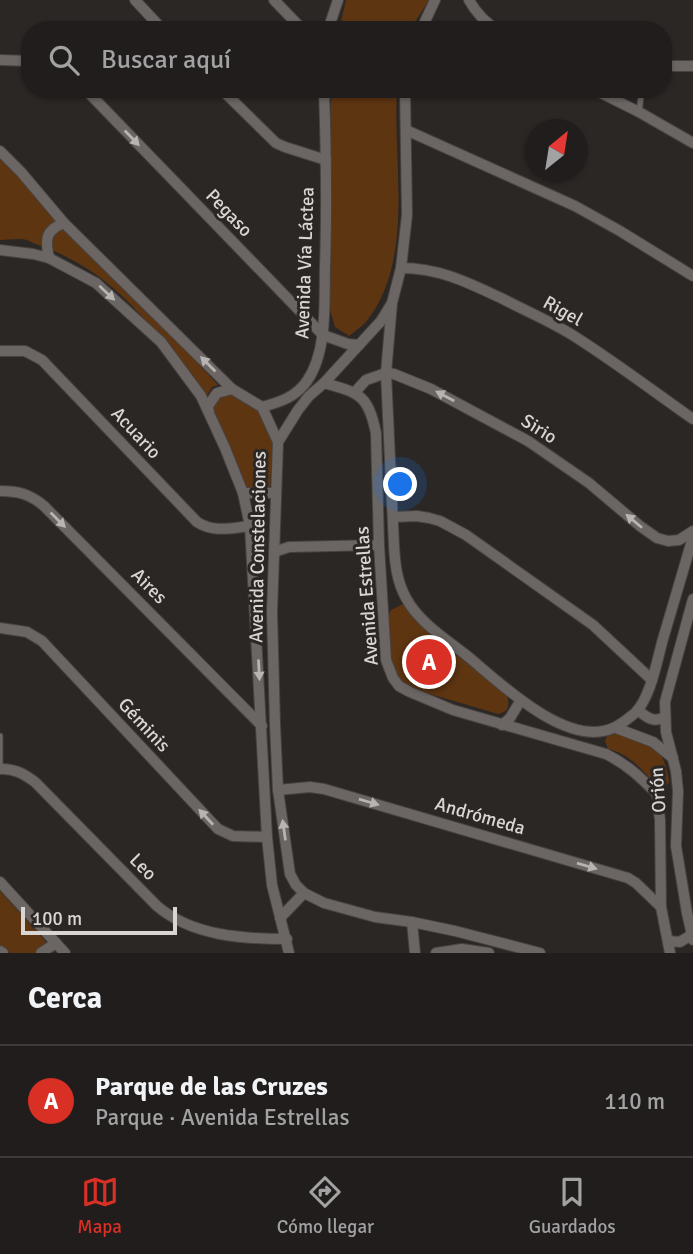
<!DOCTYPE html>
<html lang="es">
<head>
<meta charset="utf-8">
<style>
  :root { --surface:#201d1c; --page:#2d2a29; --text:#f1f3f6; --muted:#a2a2a3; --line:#3d3b3b; --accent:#d93025 }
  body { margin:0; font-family:Signika,sans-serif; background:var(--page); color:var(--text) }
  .compass { position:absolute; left:525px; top:119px; width:63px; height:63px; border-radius:50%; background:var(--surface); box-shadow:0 2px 5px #0004; rotate:30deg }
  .scale { position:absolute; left:21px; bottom:18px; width:156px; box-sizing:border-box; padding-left:7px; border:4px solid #d8d5d3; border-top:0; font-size:19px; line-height:24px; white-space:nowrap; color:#d8d5d3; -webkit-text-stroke:5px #2b2725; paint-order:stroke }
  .you { position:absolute; left:401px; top:485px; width:24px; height:24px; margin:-18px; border:5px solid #fff; border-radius:50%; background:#1a73e8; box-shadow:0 0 0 10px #1a73e833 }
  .badge { display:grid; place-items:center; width:46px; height:46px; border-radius:50%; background:var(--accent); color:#fff; font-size:23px; font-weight:700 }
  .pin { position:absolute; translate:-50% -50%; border:4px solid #fff; box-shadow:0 2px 7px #0006 }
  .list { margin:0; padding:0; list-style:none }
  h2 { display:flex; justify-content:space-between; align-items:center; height:91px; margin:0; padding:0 28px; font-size:30px }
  h2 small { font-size:23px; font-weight:400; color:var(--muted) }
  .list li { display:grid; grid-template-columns:46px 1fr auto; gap:21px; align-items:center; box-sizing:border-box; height:112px; padding:0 28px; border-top:2px solid var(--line) }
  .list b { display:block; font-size:26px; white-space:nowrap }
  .list p { margin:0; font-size:23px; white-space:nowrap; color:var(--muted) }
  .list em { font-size:23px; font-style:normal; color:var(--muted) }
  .icon { flex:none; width:38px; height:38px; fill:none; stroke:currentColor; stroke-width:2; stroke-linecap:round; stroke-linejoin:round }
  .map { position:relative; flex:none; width:693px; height:953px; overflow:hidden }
  .search { position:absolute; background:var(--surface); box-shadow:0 2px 5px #0004; left:21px; right:21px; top:21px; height:77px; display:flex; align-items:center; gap:18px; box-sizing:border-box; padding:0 24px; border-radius:28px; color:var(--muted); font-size:26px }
  .sheet { height:203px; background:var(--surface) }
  nav { display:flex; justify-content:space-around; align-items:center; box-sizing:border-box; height:98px; border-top:2px solid var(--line); background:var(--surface); font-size:19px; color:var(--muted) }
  nav a { display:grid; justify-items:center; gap:4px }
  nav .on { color:var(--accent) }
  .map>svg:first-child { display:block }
</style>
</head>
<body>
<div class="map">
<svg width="693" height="953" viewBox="0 0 693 953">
  <rect width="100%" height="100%" fill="#2b2725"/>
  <g fill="#5e3511">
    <polygon points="346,0 429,0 415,22 413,30 339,30"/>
    <path d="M332 89H397C392 163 416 259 366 322 361 327 355 331 349 336L335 327 330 310V116Z"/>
    <path d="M0 153 218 385 212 387 205 399C156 333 123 277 42 246 37 245 32 242 27 240 19 238 8 240 0 240Z"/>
    <path d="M231 391 257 407 273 437 270 489 247 490C238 470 209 418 214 399Z"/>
    <path d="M403 604 408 607 422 626 507 695C510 705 509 712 498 714L410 688 400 682 391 666 388 614 391 610Z"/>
    <path d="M614 730C647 741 664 743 669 782L664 789 658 788C645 772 629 753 608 749L605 741 609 732Z"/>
    <polygon points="0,891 47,943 36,953 11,953 0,947"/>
  </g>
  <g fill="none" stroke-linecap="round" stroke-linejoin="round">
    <g stroke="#474341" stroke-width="7">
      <g id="lane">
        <polyline points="639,112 642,89"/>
        <polyline points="0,736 0,769"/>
      </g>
    </g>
    <g stroke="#474341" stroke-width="12">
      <g id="street">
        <polyline points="135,0 163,30"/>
        <polyline points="274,0 303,30"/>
        <path d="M469 0C476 13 485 22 497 30"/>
        <polyline points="328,30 338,0"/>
        <polyline points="421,30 435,0"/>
        <polyline points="0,60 30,61"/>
        <polyline points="663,66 693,66"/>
        <polyline points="85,89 323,335 348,344 359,345"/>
        <polyline points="221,89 276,143 285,147 326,160"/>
        <polyline points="593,89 639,112 693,143"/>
        <polyline points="406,130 575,206 620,231 693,276"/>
        <polyline points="0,151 21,172 64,223 232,389 262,407 278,442 272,612 275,725 278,790 290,874 296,885 304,893 324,903 375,917 412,922 455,931 540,953"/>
        <polyline points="0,250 33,254 49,258 96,283 161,342 201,396 225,448 243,493 250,526 267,837 272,885 289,953"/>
        <path d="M49 258C45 240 45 230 64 223"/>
        <path d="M401 268C440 268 469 283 503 299 526 311 552 322 574 336 615 362 653 391 693 419"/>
        <path d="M392 303 386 373 394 546C395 564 397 582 406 598 419 623 449 641 471 659 503 686 568 748 613 728 621 725 629 718 635 713 651 697 657 660 663 639 673 605 683 571 693 537"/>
        <path d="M0 351H25L42 360 197 522C214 533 231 528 250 526"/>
        <path d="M324 383C360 393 368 395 376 433L379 545 386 660 393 678 399 686 410 692 453 710 606 754C628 765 640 777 657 794"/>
        <polyline points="355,392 366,380 386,373 394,374 431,389 528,441 589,483 640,526 657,538 668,541 679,540 693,531"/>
        <path d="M262 407C280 402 296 397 307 381 328 351 324 301 325 266 327 207 326 148 324 89"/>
        <polyline points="209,413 208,406 217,393 232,389"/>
        <polyline points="278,442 298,410 309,396 324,383 381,321 392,303 401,268 407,215 405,89"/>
        <path d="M0 491C18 491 30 494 44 506L262 726"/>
        <polyline points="243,493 276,493"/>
        <polyline points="393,517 417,516 429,518 440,521 466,535 593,625 652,680"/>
        <polyline points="274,552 289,547 379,545"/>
        <polyline points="693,599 665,702 666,732 676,771 678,791 676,846 687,913 693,940"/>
        <polyline points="0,628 27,632 42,641 218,829 233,836 267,837"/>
        <path d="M638 710C647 718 654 723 665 717"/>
        <polyline points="502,725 510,718 521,700"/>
        <polyline points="616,728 653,742 673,758"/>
        <path d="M0 769C14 768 24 774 35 782L157 906C192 936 243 939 287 939"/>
        <polyline points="278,790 310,787 324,789 628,878 636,883 661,907"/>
        <polyline points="657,794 660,820 661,907 670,953"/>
        <polyline points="0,882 65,953"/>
        <polyline points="280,918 304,893"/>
        <polyline points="412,922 415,953"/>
        <polyline points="668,941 680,942 691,935"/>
        <polyline points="0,951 3,953"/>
        <polyline points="41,953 56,943"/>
        <polyline points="436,953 462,949 489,953"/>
      </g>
    </g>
    <use href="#lane" stroke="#6b6663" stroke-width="5"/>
    <use href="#street" stroke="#6b6663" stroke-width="10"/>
  </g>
  <defs><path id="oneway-solid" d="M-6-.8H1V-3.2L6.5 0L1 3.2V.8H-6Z" transform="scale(1.75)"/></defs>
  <g fill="#b7b4b1">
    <use href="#oneway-solid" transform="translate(132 138) rotate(46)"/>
    <use href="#oneway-solid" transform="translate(107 293) rotate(43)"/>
    <use href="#oneway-solid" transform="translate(208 364) rotate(-135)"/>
    <use href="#oneway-solid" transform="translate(445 396) rotate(-152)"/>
    <use href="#oneway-solid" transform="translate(58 520) rotate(45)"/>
    <use href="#oneway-solid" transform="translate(634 521) rotate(-140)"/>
    <use href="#oneway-solid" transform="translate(259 670) rotate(87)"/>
    <use href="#oneway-solid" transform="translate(369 802) rotate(16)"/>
    <use href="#oneway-solid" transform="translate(206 817) rotate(-133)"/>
    <use href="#oneway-solid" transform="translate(284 830) rotate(-98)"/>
    <use href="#oneway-solid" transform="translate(587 866) rotate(16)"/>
  </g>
  <g text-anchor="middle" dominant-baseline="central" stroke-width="6" stroke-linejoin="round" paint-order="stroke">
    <g font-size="19" fill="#d8d5d3" stroke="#2b2725">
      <text transform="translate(229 213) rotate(46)">Pegaso</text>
      <text transform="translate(305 263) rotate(-88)">Avenida Vía Láctea</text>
      <text transform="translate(563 311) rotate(29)">Rigel</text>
      <text transform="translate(539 429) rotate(32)">Sirio</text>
      <text transform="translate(136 433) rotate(47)">Acuario</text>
      <text transform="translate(258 547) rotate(-89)">Avenida Constelaciones</text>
      <text transform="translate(149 586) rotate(45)">Aires</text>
      <text transform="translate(367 596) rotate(-94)">Avenida Estrellas</text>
      <text transform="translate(144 725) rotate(47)">Géminis</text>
      <text transform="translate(658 790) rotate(-94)">Orión</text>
      <text transform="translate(480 816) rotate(16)">Andrómeda</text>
      <text transform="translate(143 867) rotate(45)">Leo</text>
    </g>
  </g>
</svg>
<svg class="compass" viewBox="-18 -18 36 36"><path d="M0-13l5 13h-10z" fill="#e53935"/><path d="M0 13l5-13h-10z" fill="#a2a2a3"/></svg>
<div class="scale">100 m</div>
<div class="you"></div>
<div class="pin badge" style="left:429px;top:662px">A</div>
<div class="search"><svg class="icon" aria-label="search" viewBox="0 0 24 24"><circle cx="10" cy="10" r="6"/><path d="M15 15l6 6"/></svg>Buscar aquí</div>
</div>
<section class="sheet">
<h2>Cerca<small></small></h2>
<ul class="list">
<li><span class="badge">A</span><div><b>Parque de las Cruzes</b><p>Parque · Avenida Estrellas</p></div><em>110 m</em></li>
</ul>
</section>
<nav>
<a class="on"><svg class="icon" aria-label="map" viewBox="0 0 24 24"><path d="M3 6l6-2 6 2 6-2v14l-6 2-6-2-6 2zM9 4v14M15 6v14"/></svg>Mapa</a>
<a><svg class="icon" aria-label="directions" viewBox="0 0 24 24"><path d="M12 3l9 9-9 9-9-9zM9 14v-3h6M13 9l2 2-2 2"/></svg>Cómo llegar</a>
<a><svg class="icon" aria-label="saved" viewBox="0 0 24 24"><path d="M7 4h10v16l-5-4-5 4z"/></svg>Guardados</a>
</nav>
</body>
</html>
